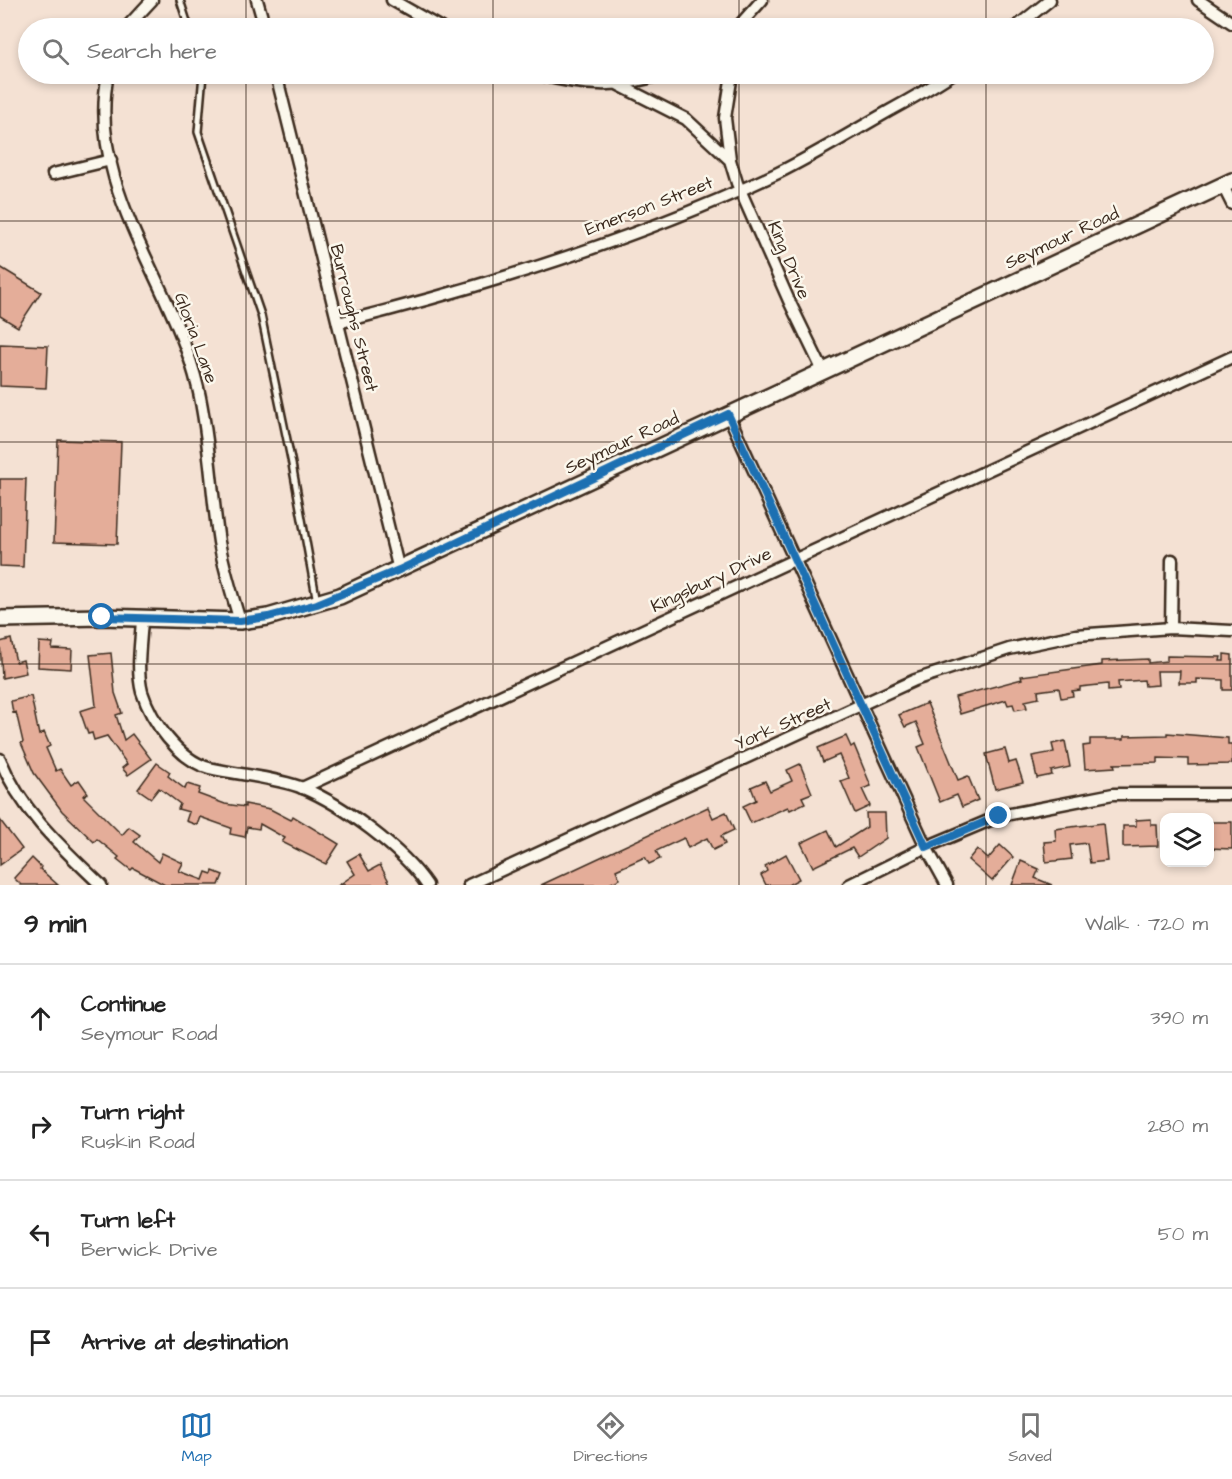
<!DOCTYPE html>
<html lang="en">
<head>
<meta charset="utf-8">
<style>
  :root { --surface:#fff; --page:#f2f2f2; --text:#222; --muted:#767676; --line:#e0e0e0; --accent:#1f6fb2 }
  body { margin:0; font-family:"Architects Daughter",sans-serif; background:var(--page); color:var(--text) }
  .controls { position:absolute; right:18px; bottom:18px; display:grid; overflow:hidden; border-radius:12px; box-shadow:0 3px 9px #0003 }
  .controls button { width:54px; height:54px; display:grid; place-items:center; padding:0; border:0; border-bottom:2px solid var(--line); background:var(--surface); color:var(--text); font:30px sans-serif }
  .stop { position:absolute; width:18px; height:18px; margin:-14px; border:4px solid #1f6fb2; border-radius:50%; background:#fff }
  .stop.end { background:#1f6fb2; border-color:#fff; box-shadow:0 2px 6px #0008 }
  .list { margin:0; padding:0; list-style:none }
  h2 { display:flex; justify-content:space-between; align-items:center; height:78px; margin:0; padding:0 24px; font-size:26px }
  h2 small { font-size:20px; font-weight:400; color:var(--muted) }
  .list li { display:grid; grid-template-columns:39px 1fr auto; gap:18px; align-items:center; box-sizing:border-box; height:108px; padding:0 24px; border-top:2px solid var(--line) }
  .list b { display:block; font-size:22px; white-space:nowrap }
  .list p { margin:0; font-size:20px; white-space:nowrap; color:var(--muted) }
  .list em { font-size:20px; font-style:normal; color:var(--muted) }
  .icon { flex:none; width:33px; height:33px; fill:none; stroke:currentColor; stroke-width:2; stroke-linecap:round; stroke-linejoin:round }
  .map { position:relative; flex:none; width:1232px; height:885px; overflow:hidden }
  .search { position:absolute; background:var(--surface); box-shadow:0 3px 9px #0003; left:18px; right:18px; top:18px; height:66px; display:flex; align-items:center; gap:15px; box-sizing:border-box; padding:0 21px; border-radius:33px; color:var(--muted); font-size:22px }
  .sheet { height:510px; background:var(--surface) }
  nav { display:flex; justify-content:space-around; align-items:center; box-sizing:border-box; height:84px; border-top:2px solid var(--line); background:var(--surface); font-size:16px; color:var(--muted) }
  nav a { display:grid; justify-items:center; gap:3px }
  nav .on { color:var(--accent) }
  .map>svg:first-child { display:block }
</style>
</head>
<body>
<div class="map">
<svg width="1232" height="885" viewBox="0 0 1232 885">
  <rect width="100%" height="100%" fill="#f4e1d3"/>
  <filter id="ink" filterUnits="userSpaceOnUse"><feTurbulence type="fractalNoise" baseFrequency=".0167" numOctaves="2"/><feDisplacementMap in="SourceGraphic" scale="12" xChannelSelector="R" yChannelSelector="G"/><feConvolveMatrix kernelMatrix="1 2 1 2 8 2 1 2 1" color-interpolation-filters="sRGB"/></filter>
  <g filter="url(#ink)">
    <g fill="#e4ad99" stroke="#3b2a1e" stroke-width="1.5">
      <polygon points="0,267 41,292 18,327 0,316"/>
      <polygon points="0,344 48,346 46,388 0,386"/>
      <polygon points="58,440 121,442 117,544 54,542"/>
      <polygon points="0,479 26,479 23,567 0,566"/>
      <polygon points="11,639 16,662 23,660 26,673 2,678 0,642"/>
      <polygon points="39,642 53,643 52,649 72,650 71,669 38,667"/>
      <polygon points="111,653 115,693 122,713 116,715 124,740 132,734 151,759 128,775 122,768 127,764 107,736 94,740 92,733 88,734 80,711 96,706 90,655"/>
      <polygon points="1224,654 1232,655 1232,690 1223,690 1223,680 1197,679 1197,683 1179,683 1180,671 1157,671 1158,685 1145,686 1144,680 1118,682 1119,690 1108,691 1108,684 1080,687 1080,690 1072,691 1073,696 1061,698 1059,688 1038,691 1039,698 1025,701 1027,708 1015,710 1013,704 1008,705 1006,700 960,714 955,697 1022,679 1021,676 1102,665 1102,661 1148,659 1148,663 1167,661 1167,656 1221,657 1220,661 1224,661"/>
      <polygon points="31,696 39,735 44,732 50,746 46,748 56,771 60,769 71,785 79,780 88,793 83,796 122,835 129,827 140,835 134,842 158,862 162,853 183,863 179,871 203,880 206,872 212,874 213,871 223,875 219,885 165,885 133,868 131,870 117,859 119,857 97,839 94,842 62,811 34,773 21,743 23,742 16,712 13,713 11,701"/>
      <polygon points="927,703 958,780 968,776 978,800 962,807 957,795 940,802 918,747 925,744 916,722 905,727 899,715"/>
      <polygon points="1167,733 1228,738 1228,744 1232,744 1232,764 1188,765 1188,759 1158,758 1158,763 1114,764 1115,767 1085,769 1083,746 1090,745 1090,739 1124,739 1124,736 1167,735"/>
      <polygon points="846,736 851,747 854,745 871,786 862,789 870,806 855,813 841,781 849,778 839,755 823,762 818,748"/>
      <polygon points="1065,741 1070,767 1051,771 1052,775 1037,778 1032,756 1054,752 1052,744"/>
      <polygon points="1005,749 1009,763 1016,761 1023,782 995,789 986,754"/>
      <polygon points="157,763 170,772 168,776 185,789 187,784 200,788 198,794 225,804 245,807 245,804 270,809 291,820 293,816 339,844 326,864 282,842 285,838 260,824 259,829 247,827 245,837 230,834 231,828 200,817 197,825 186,821 189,812 178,809 180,804 159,788 151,798 138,789"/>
      <polygon points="800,764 812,793 802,797 805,803 790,810 788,807 751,823 743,806 756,800 751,787 765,781 770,791 792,781 787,770"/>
      <polygon points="708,807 713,818 726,812 734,830 721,836 725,844 713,850 707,838 688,848 684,838 656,851 660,859 649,864 645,857 616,870 620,879 607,885 541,885"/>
      <polygon points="866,813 885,813 886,838 858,857 852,848 813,867 801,843 828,830 836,847 867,827"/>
      <polygon points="1151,819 1151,825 1157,825 1158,846 1123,847 1123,826 1136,826 1136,820"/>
      <polygon points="0,820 22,849 0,865"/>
      <polygon points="1209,822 1232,822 1232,849 1209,848"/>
      <polygon points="1103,823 1107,861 1090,863 1087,843 1070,845 1072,859 1046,862 1044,842 1056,841 1055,829"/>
      <polygon points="1000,845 1013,857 992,881 968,860 977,849 988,859"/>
      <polygon points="359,854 369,871 380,865 391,885 339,885 355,874 347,861"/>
      <polygon points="786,854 799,879 788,885 766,885 761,875 767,871 765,866"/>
      <polygon points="32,858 41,867 40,869 58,885 21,885 14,878"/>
      <polygon points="1021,861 1039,869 1035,878 1052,885 1012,885"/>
    </g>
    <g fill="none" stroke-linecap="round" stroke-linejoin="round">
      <g stroke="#3b2a1e" stroke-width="10">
        <g id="lane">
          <polyline points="180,0 189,28"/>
          <polyline points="203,74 198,132 261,315 292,464 317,602"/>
        </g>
      </g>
      <g stroke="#3b2a1e" stroke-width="15">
        <g id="street">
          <polyline points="257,0 265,28"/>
          <polyline points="392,0 441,28"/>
          <polyline points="1198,0 1232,23"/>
          <polyline points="126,28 152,0"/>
          <polyline points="737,28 762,0"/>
          <polyline points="1015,28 1050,0"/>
          <path d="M108 74C85 187 174 284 198 388 210 439 211 491 219 542 224 569 232 595 240 621"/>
          <polyline points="276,74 399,570"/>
          <path d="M538 74C581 86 619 89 662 74"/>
          <polyline points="619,85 686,119 730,160 737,183 790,303 823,371"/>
          <polyline points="730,159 725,118 732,74"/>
          <polyline points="53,174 111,160"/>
          <polyline points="1223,186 1232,204"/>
          <path d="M338 323C483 287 643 237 778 173 816 154 852 132 889 111 911 99 932 87 952 74"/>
          <polyline points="728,414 926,847 947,885"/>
          <path d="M142 619C141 642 136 669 142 692 151 721 179 760 209 768 239 775 274 777 303 788 343 805 403 849 427 885"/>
          <polyline points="1171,628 1172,560"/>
          <path d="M0 759C21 811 61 847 101 885"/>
          <polyline points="302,788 1232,357"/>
          <polyline points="469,885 915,680 1009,649 1076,635 1171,628 1232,631"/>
          <polyline points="849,885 926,847 1000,816 1113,794 1232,794"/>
        </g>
      </g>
      <g stroke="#3b2a1e" stroke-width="20">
        <polyline id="secondary" points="0,619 102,617 240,621 268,617 340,596 1232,181"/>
      </g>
      <use href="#lane" stroke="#fbf7ec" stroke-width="5"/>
      <use href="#street" stroke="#fbf7ec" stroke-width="10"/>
      <use href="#secondary" stroke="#fbf7ec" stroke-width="15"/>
    </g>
  </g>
  <g fill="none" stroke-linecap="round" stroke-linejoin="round" filter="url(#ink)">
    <polyline stroke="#1f6fb2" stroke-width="8" points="102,617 240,621 268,617 317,604 399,570 728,414 926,847 999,816"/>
  </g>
  <path fill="none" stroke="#3b2a1e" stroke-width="1.5" stroke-opacity="0.55" d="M246 0V28M493 0V28M739 0V28M986 0V28M246 74V885M493 74V885M739 74V885M986 74V885M0 221H1232M0 442H1232M0 664H1232"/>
  <g text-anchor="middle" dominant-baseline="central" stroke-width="5" stroke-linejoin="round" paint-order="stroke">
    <g font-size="18" fill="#3b2a1e" stroke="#fbf7ec">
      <text transform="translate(649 206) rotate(-21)">Emerson Street</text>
      <text transform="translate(1062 238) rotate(-25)">Seymour Road</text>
      <text transform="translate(789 260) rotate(67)">King Drive</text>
      <text transform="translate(354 318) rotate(76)">Burroughs Street</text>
      <text transform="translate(196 338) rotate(70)">Gloria Lane</text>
      <text transform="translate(622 443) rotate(-25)">Seymour Road</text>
      <text transform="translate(711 580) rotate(-25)">Kingsbury Drive</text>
      <text transform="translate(783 724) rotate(-24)">York Street</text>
    </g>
  </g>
</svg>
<div class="controls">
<button><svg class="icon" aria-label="layers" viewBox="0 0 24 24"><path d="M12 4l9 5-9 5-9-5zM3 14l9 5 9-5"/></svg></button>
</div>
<div class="stop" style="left:102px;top:617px"></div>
<div class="stop end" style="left:999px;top:816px"></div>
<div class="search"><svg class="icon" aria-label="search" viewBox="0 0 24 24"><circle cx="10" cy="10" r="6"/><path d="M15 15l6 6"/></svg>Search here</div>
</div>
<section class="sheet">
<h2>9 min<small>Walk · 720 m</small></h2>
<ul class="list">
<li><svg class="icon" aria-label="ahead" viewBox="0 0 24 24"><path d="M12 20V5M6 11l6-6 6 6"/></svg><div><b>Continue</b><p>Seymour Road</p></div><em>390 m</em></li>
<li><svg class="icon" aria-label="right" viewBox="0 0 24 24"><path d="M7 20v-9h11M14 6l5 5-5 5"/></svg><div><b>Turn right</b><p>Ruskin Road</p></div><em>280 m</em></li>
<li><svg class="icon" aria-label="left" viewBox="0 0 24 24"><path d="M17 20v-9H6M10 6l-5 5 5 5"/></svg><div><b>Turn left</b><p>Berwick Drive</p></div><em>50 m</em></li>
<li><svg class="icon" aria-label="arrive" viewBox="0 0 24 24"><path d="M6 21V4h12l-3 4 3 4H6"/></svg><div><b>Arrive at destination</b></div></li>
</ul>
</section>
<nav>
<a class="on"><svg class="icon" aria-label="map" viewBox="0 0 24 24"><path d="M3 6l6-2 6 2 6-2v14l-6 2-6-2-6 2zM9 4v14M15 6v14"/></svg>Map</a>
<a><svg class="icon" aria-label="directions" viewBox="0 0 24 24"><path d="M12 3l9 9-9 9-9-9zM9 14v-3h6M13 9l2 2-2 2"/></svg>Directions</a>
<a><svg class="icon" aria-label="saved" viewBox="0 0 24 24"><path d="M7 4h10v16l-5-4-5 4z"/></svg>Saved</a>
</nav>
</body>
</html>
